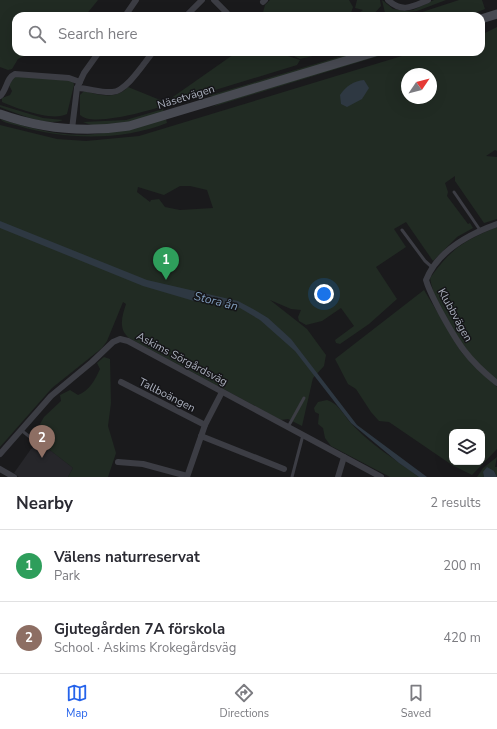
<!DOCTYPE html>
<html lang="en">
<head>
<meta charset="utf-8">
<style>
  :root { --surface:#fff; --page:#f7f7f7; --text:#2b2b33; --muted:#7c7c81; --line:#e1e1e2; --accent:#2563eb }
  body { margin:0; font-family:"Nunito Sans",sans-serif; background:var(--page); color:var(--text) }
  .controls { position:absolute; right:12px; bottom:12px; display:grid; overflow:hidden; border-radius:8px; box-shadow:0 4px 16px #0002 }
  .controls button { width:36px; height:36px; display:grid; place-items:center; padding:0; border:0; border-bottom:1px solid var(--line); background:var(--surface); color:var(--text); font:20px sans-serif }
  .compass { position:absolute; left:401px; top:68px; width:36px; height:36px; border-radius:50%; background:var(--surface); box-shadow:0 4px 16px #0002; rotate:55deg }
  .you { position:absolute; left:324px; top:294px; width:14px; height:14px; margin:-10px; border:3px solid #fff; border-radius:50%; background:#1a73e8; box-shadow:0 0 0 6px #1a73e833 }
  .badge { display:grid; place-items:center; width:26px; height:26px; border-radius:50%; background:var(--accent); color:#fff; font-size:13px; font-weight:700 }
  .pin { position:absolute; translate:-50% -33px; filter:drop-shadow(0 1px 2px #0008) }
  .pin::after { content:''; position:absolute; top:21px; width:14px; height:12px; background:inherit; clip-path:polygon(0 0,100% 0,50% 100%) }
  .list { margin:0; padding:0; list-style:none }
  h2 { display:flex; justify-content:space-between; align-items:center; height:52px; margin:0; padding:0 16px; font-size:17px }
  h2 small { font-size:13px; font-weight:400; color:var(--muted) }
  .list li { display:grid; grid-template-columns:26px 1fr auto; gap:12px; align-items:center; box-sizing:border-box; height:72px; padding:0 16px; border-top:1px solid var(--line) }
  .list b { display:block; font-size:15px; white-space:nowrap }
  .list p { margin:0; font-size:13px; white-space:nowrap; color:var(--muted) }
  .list em { font-size:13px; font-style:normal; color:var(--muted) }
  .icon { flex:none; width:22px; height:22px; fill:none; stroke:currentColor; stroke-width:2; stroke-linecap:round; stroke-linejoin:round }
  .map { position:relative; flex:none; width:497px; height:477px; overflow:hidden }
  .search { position:absolute; background:var(--surface); box-shadow:0 4px 16px #0002; left:12px; right:12px; top:12px; height:44px; display:flex; align-items:center; gap:10px; box-sizing:border-box; padding:0 14px; border-radius:12px; color:var(--muted); font-size:15px }
  .sheet { height:196px; background:var(--surface) }
  nav { display:flex; justify-content:space-around; align-items:center; box-sizing:border-box; height:56px; border-top:1px solid var(--line); background:var(--surface); font-size:11px; color:var(--muted) }
  nav a { display:grid; justify-items:center; gap:2px }
  nav .on { color:var(--accent) }
  .map>svg:first-child { display:block }
</style>
</head>
<body>
<div class="map">
<svg width="497" height="477" viewBox="0 0 497 477">
  <rect width="100%" height="100%" fill="#1a1a1c"/>
  <polygon fill="#26262a" points="41,443 73,468 68,477 19,477 14,473 31,449"/>
  <g fill="#212b23" fill-rule="evenodd">
    <polygon points="0,0 98,0 85,16 16,16 16,52 33,52 18,59 12,69 8,70 0,67"/>
    <polygon points="270,0 349,0 353,7 350,16 262,16 265,5"/>
    <polygon points="357,0 380,0 381,6 372,16 354,16 363,10 355,8"/>
    <polygon points="382,0 393,9 406,11 413,10 434,0 446,0 417,11 388,14 385,13"/>
    <polygon points="459,0 482,0 485,9 468,16 410,16"/>
    <path d="M497 27V151L495 150 486 156 497 157V219L484 223 455 181V176L445 183 448 192 447 196 468 224 470 223 473 228 457 237 433 261 406 222 394 229 406 247 376 267 397 299 369 324 340 344 336 343 335 340 354 326 341 308 322 321 306 325 299 321 298 317 301 310 291 309 270 300 307 329 326 355 324 366 313 378 302 426 288 419 281 420 129 338C118 329 122 316 126 304L123 302 107 341 102 348 52 388 0 447V125L57 139 86 141 139 136 415 52H481V35ZM407 74H431V98H407ZM180 186H190L207 190 213 208 180 210 165 207 159 199 151 200 150 202 137 192 138 187 164 195Z"/>
    <polygon points="237,52 276,52 300,60 297,65 176,102 170,99"/>
    <polygon points="290,52 330,52 300,59 290,54"/>
    <polygon points="350,52 365,52 217,96 208,96 342,56"/>
    <polygon points="386,52 392,52 212,107 220,103"/>
    <path d="M15 76 73 81 74 85 67 114C52 122 16 108 2 102V98L10 95 12 91 9 85Z"/>
    <path d="M128 87 170 104C154 109 93 128 80 115V95L84 91C99 95 116 100 128 87Z"/>
    <path d="M0 105 43 118 63 120C48 127 15 113 0 107Z"/>
    <path d="M163 109 164 112C144 118 102 132 83 122L126 120Z"/>
    <path d="M0 119C33 129 68 139 103 133 124 130 145 124 166 119L167 123C122 141 65 140 19 126 13 124 3 123 0 119Z"/>
    <path d="M497 227V380C468 359 436 314 430 278 452 248 463 241 497 227Z"/>
    <path d="M424 290 462 353 497 387V449L472 475 452 465 389 422 379 421 371 412 356 389 348 384 335 359ZM452 432H482V462H452Z"/>
    <path d="M104 357 110 359 111 403 108 426 116 453 108 477H68L73 468 41 443 45 437 40 424 44 417 61 401 60 395 70 390 78 395C90 390 95 380 100 369L97 363Z"/>
    <path d="M327 400C337 403 343 413 349 421 368 443 396 460 419 477H390L331 446 325 438 323 428 318 424 319 414 315 412 314 408 318 402Z"/>
    <polygon points="497,457 495,467 497,467 497,477 494,471 483,472 484,477 477,477 483,468"/>
  </g>
  <g fill="#2e3842">
    <path d="M364 80 369 88 362 99 347 107 341 104 340 95C346 86 354 81 364 80Z"/>
    <polygon points="0,221 147,280 238,301 253,309 268,318 291,339 357,425 427,477 419,477 399,463 351,423 295,351 260,320 240,308 194,301 143,286 0,228"/>
    <polygon points="487,467 494,471 497,477 484,477 483,472"/>
  </g>
  <g fill="none" stroke-linecap="round" stroke-linejoin="round">
    <g stroke="#3c3d44" stroke-width="3">
      <polyline points="185,52 188,54"/>
      <polyline points="454,192 480,230"/>
      <polyline points="402,230 425,261 433,268"/>
      <polyline points="288,427 304,398"/>
      <polyline points="21,430 35,441"/>
      <polyline points="292,477 303,435"/>
    </g>
    <g stroke="#3c3d44" stroke-width="6">
      <polyline points="214,0 227,13"/>
      <path d="M388 0C402 13 412 7 428 0"/>
      <polyline points="263,2 265,0"/>
      <polyline points="125,16 136,0"/>
      <polyline points="186,16 202,0"/>
      <path d="M77 88C89 88 100 93 112 92 126 92 144 63 153 52"/>
      <path d="M0 96C7 90 6 78 15 74L69 78 80 82"/>
      <polyline points="72,129 77,88 84,73 99,52"/>
      <path d="M497 224C469 234 438 250 426 280 429 291 435 301 440 311 458 344 467 359 497 383"/>
      <polyline points="121,382 205,425"/>
      <polyline points="201,436 284,469"/>
      <polyline points="0,454 51,396 92,362 113,342 120,339 128,341 381,477"/>
      <polyline points="118,462 143,464 187,476"/>
      <polyline points="0,469 14,477"/>
      <polyline points="187,477 205,425 222,392"/>
      <polyline points="338,477 344,457"/>
    </g>
    <g stroke="#484a52" stroke-width="9">
      <polyline points="481,19 497,14"/>
      <path d="M0 114C42 129 84 133 129 126L375 52"/>
    </g>
  </g>
  <g text-anchor="middle" dominant-baseline="central" stroke-width="3" stroke-linejoin="round" paint-order="stroke">
    <g font-size="11" fill="#abb0bd" stroke="#151518">
      <text transform="translate(186 97) rotate(-17)">Näsetvägen</text>
      <text transform="translate(455 315) rotate(61)">Klubbvägen</text>
      <text transform="translate(182 359) rotate(28)">Askims Sörgårdsväg</text>
      <text transform="translate(167 395) rotate(27)">Tallboängen</text>
    </g>
    <g font-size="12" font-style="italic" fill="#7f9cbb" stroke="#151518">
      <text transform="translate(216 301) rotate(14)">Stora ån</text>
    </g>
  </g>
</svg>
<div class="controls">
<button><svg class="icon" aria-label="layers" viewBox="0 0 24 24"><path d="M12 4l9 5-9 5-9-5zM3 14l9 5 9-5"/></svg></button>
</div>
<svg class="compass" viewBox="-18 -18 36 36"><path d="M0-13l5 13h-10z" fill="#e53935"/><path d="M0 13l5-13h-10z" fill="#7c7c81"/></svg>
<div class="you"></div>
<div class="pin badge" style="left:166px;top:280px;background:#2e9e5b">1</div>
<div class="pin badge" style="left:42px;top:458px;background:#8d6e63">2</div>
<div class="search"><svg class="icon" aria-label="search" viewBox="0 0 24 24"><circle cx="10" cy="10" r="6"/><path d="M15 15l6 6"/></svg>Search here</div>
</div>
<section class="sheet">
<h2>Nearby<small>2 results</small></h2>
<ul class="list">
<li><span class="badge" style="background:#2e9e5b">1</span><div><b>Välens naturreservat</b><p>Park</p></div><em>200 m</em></li>
<li><span class="badge" style="background:#8d6e63">2</span><div><b>Gjutegården 7A förskola</b><p>School · Askims Krokegårdsväg</p></div><em>420 m</em></li>
</ul>
</section>
<nav>
<a class="on"><svg class="icon" aria-label="map" viewBox="0 0 24 24"><path d="M3 6l6-2 6 2 6-2v14l-6 2-6-2-6 2zM9 4v14M15 6v14"/></svg>Map</a>
<a><svg class="icon" aria-label="directions" viewBox="0 0 24 24"><path d="M12 3l9 9-9 9-9-9zM9 14v-3h6M13 9l2 2-2 2"/></svg>Directions</a>
<a><svg class="icon" aria-label="saved" viewBox="0 0 24 24"><path d="M7 4h10v16l-5-4-5 4z"/></svg>Saved</a>
</nav>
</body>
</html>
